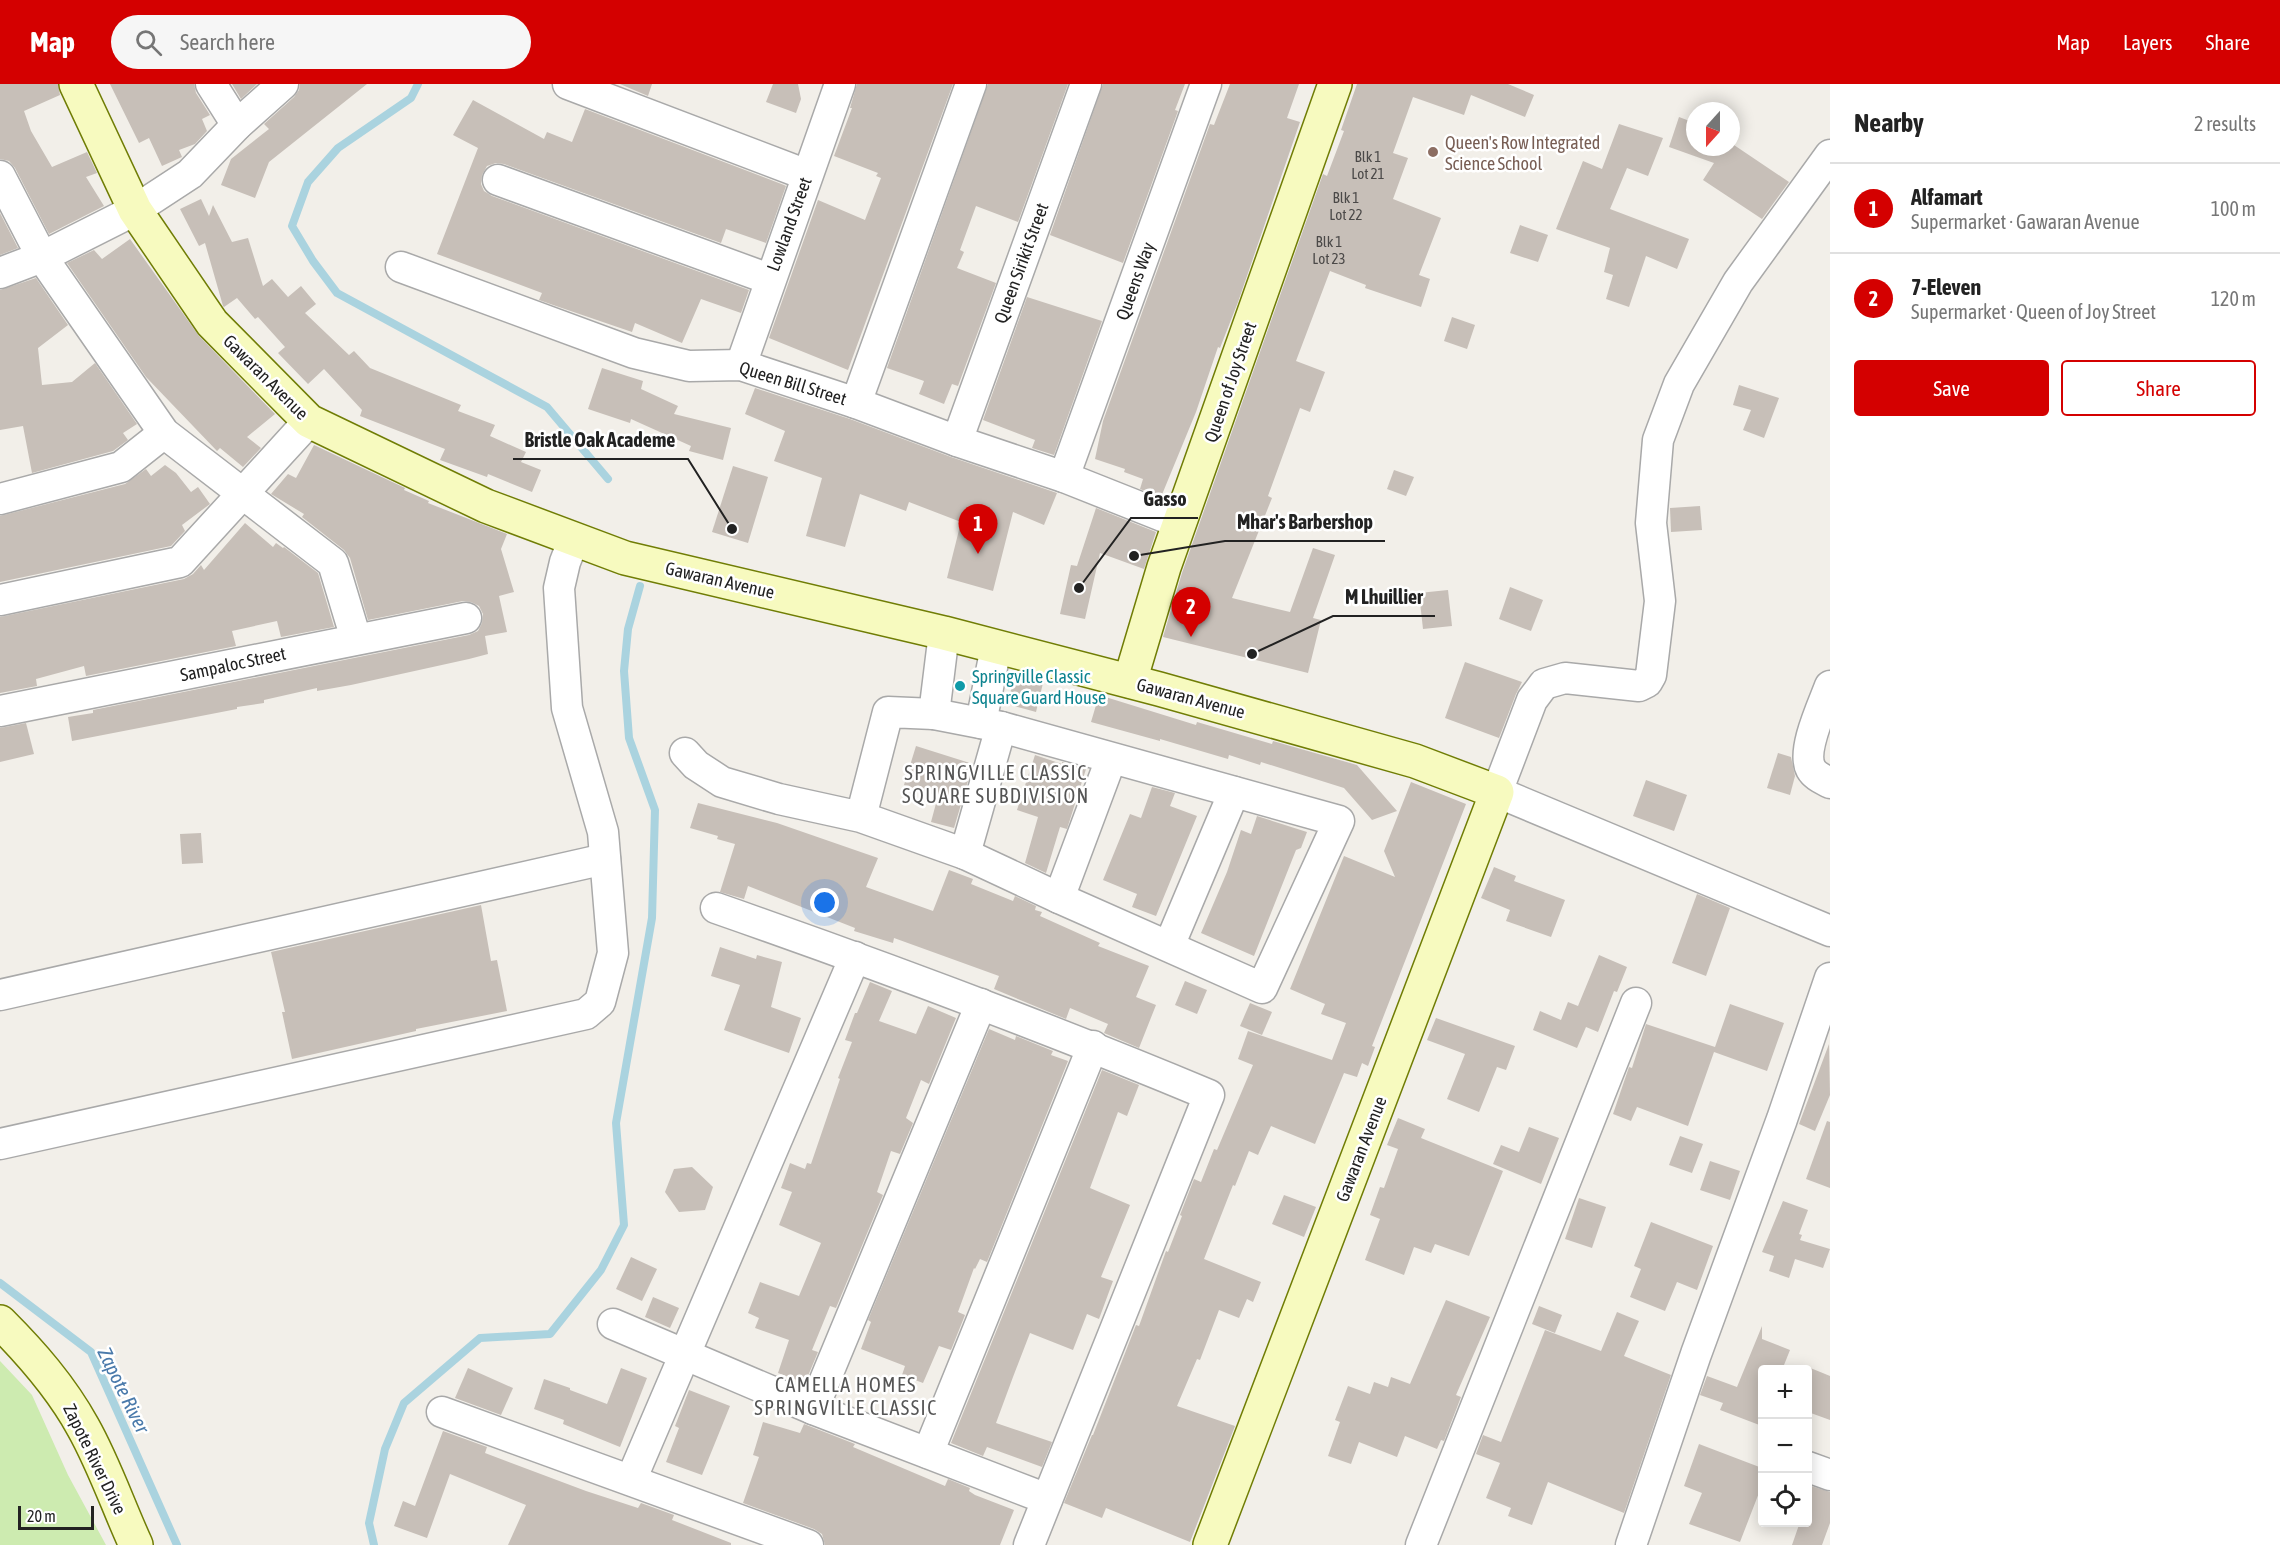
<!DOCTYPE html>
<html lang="en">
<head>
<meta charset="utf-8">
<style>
  :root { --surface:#fff; --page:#f6f6f6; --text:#222; --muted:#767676; --line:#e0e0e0; --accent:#d40000 }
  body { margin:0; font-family:"Asap Condensed",sans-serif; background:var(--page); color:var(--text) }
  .controls { position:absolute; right:18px; bottom:18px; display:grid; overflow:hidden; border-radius:6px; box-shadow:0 3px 15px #0003 }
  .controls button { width:54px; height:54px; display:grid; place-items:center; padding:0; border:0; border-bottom:2px solid var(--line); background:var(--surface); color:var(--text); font:30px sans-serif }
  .compass { position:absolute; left:1686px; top:18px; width:54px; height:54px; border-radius:50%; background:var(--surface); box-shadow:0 3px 15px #0003; rotate:201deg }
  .scale { position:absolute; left:18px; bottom:15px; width:76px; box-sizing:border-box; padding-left:6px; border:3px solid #222; border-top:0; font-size:16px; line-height:21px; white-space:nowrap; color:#222; -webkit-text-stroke:4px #fff; paint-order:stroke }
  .you { position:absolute; left:825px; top:819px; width:21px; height:21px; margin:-15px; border:4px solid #fff; border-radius:50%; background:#1a73e8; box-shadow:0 0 0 9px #1a73e833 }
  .badge { display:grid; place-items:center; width:39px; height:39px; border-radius:50%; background:var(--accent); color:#fff; font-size:20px; font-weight:700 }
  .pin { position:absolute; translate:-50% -50px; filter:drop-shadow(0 2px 3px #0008) }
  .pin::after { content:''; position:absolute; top:32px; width:21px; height:18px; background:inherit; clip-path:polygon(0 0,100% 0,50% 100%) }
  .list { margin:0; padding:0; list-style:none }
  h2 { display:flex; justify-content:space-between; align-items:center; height:78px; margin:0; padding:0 24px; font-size:26px }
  h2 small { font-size:20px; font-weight:400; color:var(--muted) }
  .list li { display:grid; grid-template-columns:39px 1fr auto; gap:18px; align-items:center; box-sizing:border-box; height:90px; padding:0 24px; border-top:2px solid var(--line) }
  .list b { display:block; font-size:22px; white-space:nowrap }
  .list p { margin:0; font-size:20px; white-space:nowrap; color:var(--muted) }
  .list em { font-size:20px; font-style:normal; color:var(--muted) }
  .actions { display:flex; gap:12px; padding:18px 24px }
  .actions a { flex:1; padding:14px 0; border:2px solid var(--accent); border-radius:6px; text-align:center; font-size:21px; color:var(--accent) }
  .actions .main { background:var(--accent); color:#fff }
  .icon { flex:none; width:33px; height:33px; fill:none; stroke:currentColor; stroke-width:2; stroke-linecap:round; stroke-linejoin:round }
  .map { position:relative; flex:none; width:1830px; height:1461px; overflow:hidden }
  header { display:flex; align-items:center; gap:36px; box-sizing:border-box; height:84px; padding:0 30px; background:var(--accent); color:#fff }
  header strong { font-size:28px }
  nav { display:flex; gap:33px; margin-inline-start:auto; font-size:21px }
  .search { width:420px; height:54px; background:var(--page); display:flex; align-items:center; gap:15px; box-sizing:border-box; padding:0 21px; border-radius:33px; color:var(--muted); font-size:22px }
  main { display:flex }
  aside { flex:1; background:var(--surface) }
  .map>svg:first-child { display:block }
</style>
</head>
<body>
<header>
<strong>Map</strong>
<div class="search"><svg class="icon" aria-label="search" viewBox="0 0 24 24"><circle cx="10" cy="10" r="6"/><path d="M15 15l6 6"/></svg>Search here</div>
<nav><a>Map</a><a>Layers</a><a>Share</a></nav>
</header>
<main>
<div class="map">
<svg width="1830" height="1461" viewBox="0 0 1830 1461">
  <rect width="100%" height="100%" fill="#f2efe9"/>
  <polygon fill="#cdebb0" points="0,1277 32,1311 68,1391 106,1461 0,1461"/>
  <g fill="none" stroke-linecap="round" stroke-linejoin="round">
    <g stroke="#aad3df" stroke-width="8">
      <polyline points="418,0 411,14 338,64 308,98 292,142 313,177 337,209 547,323 608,395"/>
      <polyline points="0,1199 91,1268 177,1461"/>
      <polyline points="374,1461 369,1439 385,1365 404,1319 480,1254 550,1250 601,1186 624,1141 616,1039 652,834 655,726 629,654 624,587 628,545 640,502"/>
    </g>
  </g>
  <g fill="#c7bfb8">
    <polygon points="0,0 58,0 60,11 24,27 31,47 52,83 87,68 97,89 86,93 104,122 49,150 15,84 9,77 0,75"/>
    <polygon points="110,0 194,0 196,9 210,31 202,35 207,47 195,60 179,66 182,73 162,82 149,54 139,59"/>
    <polygon points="232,0 257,0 241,15"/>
    <polygon points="300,0 367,0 269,78 255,114 221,101 231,75 269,45 264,40 294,13 299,6"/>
    <polygon points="620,0 652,0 648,12"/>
    <polygon points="773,0 798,0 801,15 796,29 766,18"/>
    <polygon points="857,0 953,0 848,286 769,254 818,116 865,136 881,94 876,92 878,89 834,72 852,24 850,24"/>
    <polygon points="988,0 1068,0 1018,138 976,122 960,166 964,168 957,184 996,199 958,302 952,300 944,320 919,310 924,297 887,284"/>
    <polygon points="1103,0 1185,0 1175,26 1178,27 1123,179 1050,151"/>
    <polygon points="1230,0 1299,0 1287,34 1300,38 1238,218 1220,264 1218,263 1196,328 1161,413 1140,405 1143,395 1124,388 1125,385 1095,375 1103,337 1210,40 1214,41"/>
    <polygon points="1357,0 1508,0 1534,11 1525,33 1471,11 1464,31 1413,13 1393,69 1408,74 1393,115 1441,134 1419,191 1430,195 1421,223 1365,204 1366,201 1330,187 1296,277 1325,288 1310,328 1300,324 1268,412 1272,414 1232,514 1290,528 1313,464 1335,471 1313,534 1321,536 1308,589 1163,553 1182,489 1323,90 1327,92 1344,47 1341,46"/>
    <polygon points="473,16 544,55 547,48 572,58 585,25 784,101 786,102 766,159 726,145 721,159 504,80 496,79 487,82 482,91 481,100 484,107 492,112 749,206 741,229 701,215 682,259 635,239 632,248 556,222 539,216 542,209 437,170 478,64 453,51"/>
    <polygon points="1679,33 1695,39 1695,63 1731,63 1731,59 1789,98 1762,135 1703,96 1714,79 1669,63"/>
    <polygon points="1619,40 1663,54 1648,92 1627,84 1610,125 1689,155 1677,185 1646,172 1629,223 1606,215 1613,191 1604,188 1610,164 1556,145 1583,77 1602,85"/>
    <polygon points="201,115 209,132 213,121 232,158 248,154 263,202 272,195 288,213 301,202 316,220 305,229 349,271 354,267 370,284 461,321 458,327 495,341 490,352 526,368 521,378 541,386 532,408 488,390 487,393 440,376 445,365 360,332 362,326 324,285 308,300 278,269 285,263 258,233 255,235 237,214 224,223 223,222 205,159 199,162 180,125"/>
    <polygon points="0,129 18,164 0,171"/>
    <polygon points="1520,141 1548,151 1538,178 1510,169"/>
    <polygon points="130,155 199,252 275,330 247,353 261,364 243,383 220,364 217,367 146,293 67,179 94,166 102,175"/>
    <polygon points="36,194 68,241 38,264 42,301 72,298 95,279 137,340 123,349 128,356 113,367 32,389 23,342 0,346 0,206"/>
    <polygon points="1027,213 1102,237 1054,371 1032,364 1035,356 983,336"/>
    <polygon points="1452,233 1475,241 1467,265 1444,257"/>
    <polygon points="602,284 643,297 641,305 678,322 674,330 731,344 723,376 689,367 691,362 631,335 630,339 588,325"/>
    <polygon points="1739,301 1779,314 1764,354 1743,346 1751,326 1733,321"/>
    <polygon points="755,304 850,335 951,373 1057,409 1044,441 1013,428 993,507 947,494 961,438 909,418 906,427 860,410 845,463 806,452 822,394 774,377 785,347 745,330"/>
    <polygon points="314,361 405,404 404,406 429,417 428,419 507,450 501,465 514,508 499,512 507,548 485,552 488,570 469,575 351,601 317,607 317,604 264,616 264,619 237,623 237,625 72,657 68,633 93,629 93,626 469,551 478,547 482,539 483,530 479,522 471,518 463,517 368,536 350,474 344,466 302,433 304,430 271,410 288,390 296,394"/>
    <polygon points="165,381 176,389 191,408 198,403 210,420 182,441 185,447 171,462 0,498 0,432 125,400 146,385 151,392"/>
    <polygon points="733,382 768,393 748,459 712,448"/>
    <polygon points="1394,386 1414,393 1406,412 1387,405"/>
    <polygon points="1700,422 1702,446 1671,448 1670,424"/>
    <polygon points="1096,424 1156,448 1144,485 1100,469 1085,535 1060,530 1071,481 1077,482"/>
    <polygon points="245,439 273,463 276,459 283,464 284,463 318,489 334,543 281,553 277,537 232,547 236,562 86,592 84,582 36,595 37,602 0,609 0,533 184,495 193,490 201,481 204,486"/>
    <polygon points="1510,503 1543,516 1531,547 1499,535"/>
    <polygon points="1448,506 1452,542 1423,545 1419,509"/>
    <polygon points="1465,578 1522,598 1516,610 1499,654 1445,634"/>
    <polygon points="1015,592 1043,599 1036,628 1007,620"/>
    <polygon points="1099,611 1196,641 1197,638 1272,660 1273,657 1357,681 1397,727 1372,736 1344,704 1261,678 1260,681 1229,671 1228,675 1160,655 1160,657 1091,638"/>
    <polygon points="26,639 34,670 0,678 0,644"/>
    <polygon points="916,662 973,680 954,744 931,738 938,712 904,701"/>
    <polygon points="1778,669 1791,673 1795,692 1790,711 1767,704"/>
    <polygon points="1035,671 1062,680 1062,678 1086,685 1067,745 1060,743 1046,789 1025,779 1038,733 1017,726"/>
    <polygon points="1646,696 1687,711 1674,747 1633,732"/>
    <polygon points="1411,698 1466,720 1372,962 1375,963 1368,982 1362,979 1357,993 1344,989 1315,1060 1271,1042 1258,1071 1249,1067 1235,1102 1233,1101 1204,1175 1261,1198 1253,1218 1247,1215 1239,1234 1219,1226 1200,1276 1197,1275 1177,1322 1235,1342 1190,1458 1106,1424 1102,1434 1064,1419 1092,1351 1093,1351 1136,1241 1139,1242 1166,1167 1168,1168 1182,1132 1180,1131 1194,1095 1201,1098 1214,1065 1217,1066 1253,981 1238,975 1248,947 1332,976 1346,939 1321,930 1325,920 1290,905 1344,772 1395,793 1384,767"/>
    <polygon points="1152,703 1175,709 1170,722 1197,732 1156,832 1132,823 1137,810 1103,796 1130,730 1141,734"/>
    <polygon points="698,719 777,739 878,774 866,803 933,827 949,786 973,795 971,800 1013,817 1015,812 1036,822 1035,826 1042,828 1040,832 1100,859 1098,862 1149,882 1136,913 1156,921 1139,964 1104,949 1108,940 1070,924 1066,935 994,905 999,892 894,854 893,859 854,847 855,844 748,802 744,815 720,808 735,760 717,755 718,752 690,744"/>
    <polygon points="1257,732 1307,748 1301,764 1296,766 1254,872 1201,849 1227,788 1241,746 1251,750"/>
    <polygon points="201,749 203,779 182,780 180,750"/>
    <polygon points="1494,783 1516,792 1514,797 1565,816 1551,853 1506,837 1510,826 1481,814"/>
    <polygon points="1697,810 1730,824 1706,892 1672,879"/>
    <polygon points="481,821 491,877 497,876 507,927 416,945 416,947 292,975 282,928 285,928 271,868"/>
    <polygon points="720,863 756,875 757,871 782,878 771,923 801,934 789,969 724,946 740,901 711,892"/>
    <polygon points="1599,871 1627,883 1617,908 1614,907 1598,948 1586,943 1577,964 1533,946 1540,927 1561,936 1568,918 1578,922"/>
    <polygon points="1185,897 1207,906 1197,930 1175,921"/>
    <polygon points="870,898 892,907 879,937 916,950 928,922 956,934 929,1000 921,996 906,1034 913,1039 900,1070 891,1067 877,1108 883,1111 836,1224 830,1222 812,1266 818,1268 805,1299 778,1289 789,1256 755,1244 759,1234 748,1229 760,1198 799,1212 821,1159 779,1141 792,1108 781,1104 790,1079 805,1085 807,1079 811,1080 840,995 838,994 852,958 845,956 855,929 857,929"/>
    <polygon points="1250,919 1272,928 1262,951 1240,942"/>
    <polygon points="1730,920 1784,939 1767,987 1714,968 1688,1042 1637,1023 1631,1037 1613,1030 1629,983 1632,984 1646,940 1715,963"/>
    <polygon points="1436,934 1515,962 1506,986 1497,983 1479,1028 1447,1015 1465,970 1427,956"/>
    <polygon points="989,945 1015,956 1016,952 1053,967 1051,971 1068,977 987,1178 980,1175 975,1185 974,1184 958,1228 965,1231 951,1266 939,1262 923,1299 902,1291 905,1282 861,1265 871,1238 868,1236"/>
    <polygon points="1829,960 1830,1011 1815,1047 1799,1040"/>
    <polygon points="1102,986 1139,1001 1127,1032 1118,1028 1090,1104 1130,1121 1101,1193 1113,1197 1099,1235 1087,1230 1073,1266 1030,1249 1013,1293 996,1339 1052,1358 1042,1383 987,1363 983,1372 951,1359"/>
    <polygon points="1398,1034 1425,1045 1421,1054 1503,1087 1469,1172 1435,1160 1431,1169 1414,1163 1404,1191 1365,1176 1380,1135 1370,1131 1380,1103 1384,1104 1398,1065 1387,1061"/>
    <polygon points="1827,1037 1830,1038 1830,1104 1806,1095"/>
    <polygon points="1529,1043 1559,1054 1541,1100 1493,1080 1501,1061 1519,1068"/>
    <polygon points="1680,1052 1703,1060 1692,1089 1669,1081"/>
    <polygon points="1710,1077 1740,1087 1730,1116 1700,1106"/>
    <polygon points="692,1083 713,1103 705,1126 679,1128 665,1108 674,1085"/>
    <polygon points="1284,1111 1316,1123 1304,1153 1272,1140"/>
    <polygon points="1579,1114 1606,1123 1592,1164 1565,1155"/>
    <polygon points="1783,1117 1808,1126 1799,1150 1802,1151 1800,1156 1830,1165 1823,1184 1795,1175 1789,1194 1769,1187 1774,1172 1762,1168"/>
    <polygon points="1651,1138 1713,1162 1697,1206 1677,1198 1665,1227 1630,1213 1641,1185 1634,1182"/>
    <polygon points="631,1173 657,1185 642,1217 616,1205"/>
    <polygon points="653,1213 679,1224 670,1244 645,1233"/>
    <polygon points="1446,1216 1490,1233 1456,1311 1461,1313 1444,1357 1441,1356 1437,1365 1405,1352 1397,1373 1359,1358 1351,1380 1328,1372 1340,1338 1335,1336 1348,1302 1370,1310 1374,1298 1388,1303 1391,1293 1410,1300"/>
    <polygon points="1539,1222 1562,1231 1555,1249 1532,1240"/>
    <polygon points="1617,1228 1639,1237 1624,1272 1671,1291 1624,1429 1548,1398 1532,1441 1508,1432 1511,1424 1486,1414 1500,1379 1476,1370 1483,1351 1501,1358 1545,1246 1601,1267"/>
    <polygon points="1762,1242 1762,1255 1790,1266 1782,1286 1762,1286 1762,1342 1720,1326 1723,1319 1700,1311 1707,1292 1737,1303"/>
    <polygon points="1808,1283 1830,1292 1830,1336 1808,1328"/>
    <polygon points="468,1284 513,1304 501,1331 455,1314"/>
    <polygon points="621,1284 647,1294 620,1363 563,1340 564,1336 534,1325 544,1295 570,1304 570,1306 607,1320"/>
    <polygon points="689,1306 730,1322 702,1391 666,1378 679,1344 675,1342"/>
    <polygon points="763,1338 800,1349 804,1340 855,1360 853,1363 945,1402 948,1395 970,1404 969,1407 975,1411 1014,1426 1000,1461 825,1461 822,1450 814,1445 743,1419 759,1373 753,1371"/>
    <polygon points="443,1347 487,1363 485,1369 586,1407 638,1424 641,1419 674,1431 672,1436 731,1459 731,1461 508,1461 526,1421 450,1390 427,1454 394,1442 403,1417 415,1422"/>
    <polygon points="1699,1360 1762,1384 1762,1401 1740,1458 1689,1440 1702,1409 1684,1402"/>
    <polygon points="1808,1401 1830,1408 1830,1439 1822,1461 1792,1461 1800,1438 1808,1438"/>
  </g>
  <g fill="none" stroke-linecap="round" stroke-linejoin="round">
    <g stroke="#a9a9a9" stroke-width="33">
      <g id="street">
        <polyline points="211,0 237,41"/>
        <polyline points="568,0 807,91"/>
        <polyline points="1830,71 1738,198 1679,300 1658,356 1651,439 1660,517 1651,591 1647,598 1639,602 1565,594 1544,600 1532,616 1497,708 1830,847"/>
        <polyline points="0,92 42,173 164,349 333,479 356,555"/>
        <polyline points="498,96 769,195"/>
        <polyline points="401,183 634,269 689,282 741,281 856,319 957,357 1064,393 1180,439"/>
        <polyline points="0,189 42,173 135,126 190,90 237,41 283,0"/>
        <polyline points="741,281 840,0"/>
        <polyline points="856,319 971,0"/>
        <polyline points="957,357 1086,0"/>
        <polyline points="1064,393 1206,0"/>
        <polyline points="0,415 121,383 164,349"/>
        <polyline points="0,516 180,478 309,337"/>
        <path d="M1830 602C1823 621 1801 667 1811 685 1815 692 1823 695 1830 699"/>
        <polyline points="0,627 466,534"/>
        <polyline points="934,630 944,549"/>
        <polyline points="981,639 996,563"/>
        <polyline points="685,669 696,681 722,698 779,715 861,733 965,770 1059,814 1262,904 1339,737 1001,643 934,630 888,628 861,733"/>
        <polyline points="965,770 1001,643"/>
        <polyline points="1059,814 1111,675"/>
        <path d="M716 824C882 882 1046 943 1209 1011L1029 1461"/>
        <polyline points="1169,862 1234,708"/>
        <polyline points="0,911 605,775"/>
        <polyline points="0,1060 586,930 600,918 613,869 603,748 567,624 559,504 565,478 574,455"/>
        <polyline points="613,1240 813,1325 1047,1415"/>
        <polyline points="813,1325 981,920"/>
        <polyline points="442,1328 808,1461"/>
        <polyline points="928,1369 1093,962"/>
        <polyline points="1808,1383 1830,1391"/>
        <polyline points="631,1396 855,873"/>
        <polyline points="1421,1461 1636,919"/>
        <polyline points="1631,1461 1696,1270 1782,1035 1830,894"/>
      </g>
    </g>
    <g stroke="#707d05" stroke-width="36">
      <g id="secondary">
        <polyline points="76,0 135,126 212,239 309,337 486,422 625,474 944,549 1159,605 1415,677 1497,708 1210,1461"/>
        <polyline points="1130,597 1164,483 1335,0"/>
        <path d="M0 1238C32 1270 61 1303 83 1343 104 1380 118 1422 136 1461"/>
      </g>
    </g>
    <use href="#street" stroke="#fff" stroke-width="30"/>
    <use href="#secondary" stroke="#f7fabf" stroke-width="33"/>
  </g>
  <circle fill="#8d6e63" stroke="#fff" stroke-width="2" cx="1433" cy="68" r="6"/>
  <circle fill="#0f9aa8" stroke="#fff" stroke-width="2" cx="960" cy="602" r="6"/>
  <g text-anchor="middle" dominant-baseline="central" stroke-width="5" stroke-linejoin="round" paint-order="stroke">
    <g font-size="15" fill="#4b4948">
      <text x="1368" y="72">Blk 1<tspan x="1368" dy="17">Lot 21</tspan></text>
      <text x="1346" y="113">Blk 1<tspan x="1346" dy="17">Lot 22</tspan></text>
      <text x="1329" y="157">Blk 1<tspan x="1329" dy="17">Lot 23</tspan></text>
    </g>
    <g font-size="18" fill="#785e54" stroke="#fff" text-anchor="start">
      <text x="1445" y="58">Queen's Row Integrated<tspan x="1445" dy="21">Science School</tspan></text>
    </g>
    <g font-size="18" fill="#222" stroke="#fff">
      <text transform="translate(789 140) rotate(-70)">Lowland Street</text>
      <text transform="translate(1021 179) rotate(-70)">Queen Sirikit Street</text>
      <text transform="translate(1135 197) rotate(-70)">Queens Way</text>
      <text transform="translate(266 293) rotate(45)">Gawaran Avenue</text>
      <text transform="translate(1230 298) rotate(-71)">Queen of Joy Street</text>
      <text transform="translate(793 299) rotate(17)">Queen Bill Street</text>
      <text transform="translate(720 496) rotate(13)">Gawaran Avenue</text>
      <text transform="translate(233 580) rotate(-12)">Sampaloc Street</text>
      <text transform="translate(1191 614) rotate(15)">Gawaran Avenue</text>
      <text transform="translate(1361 1065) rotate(-69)">Gawaran Avenue</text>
      <text transform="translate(95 1375) rotate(64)">Zapote River Drive</text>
    </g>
    <g font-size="18" fill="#0d838f" stroke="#fff" text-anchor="start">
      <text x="972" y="592">Springville Classic<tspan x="972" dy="21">Square Guard House</tspan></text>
    </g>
    <g font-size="20" letter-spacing="1.5" fill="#555" stroke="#fff">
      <text x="996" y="688">SPRINGVILLE CLASSIC<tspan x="996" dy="23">SQUARE SUBDIVISION</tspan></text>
      <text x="846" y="1300">CAMELLA HOMES<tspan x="846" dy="23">SPRINGVILLE CLASSIC</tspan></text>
    </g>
    <g font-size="20" font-style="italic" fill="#4a7aab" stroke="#fff">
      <text transform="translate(124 1306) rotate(64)">Zapote River</text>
    </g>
  </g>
  <path fill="none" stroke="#222" stroke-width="2" d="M732 445L688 375H513M1079 504L1131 434H1198M1134 472L1225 457H1385M1252 570L1333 532H1435"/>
  <g fill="#222" stroke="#fff" stroke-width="2">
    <circle cx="732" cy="445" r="6"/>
    <circle cx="1079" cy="504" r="6"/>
    <circle cx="1134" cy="472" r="6"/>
    <circle cx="1252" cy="570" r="6"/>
  </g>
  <g font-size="20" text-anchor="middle" font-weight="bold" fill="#222" stroke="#fff" stroke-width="5" stroke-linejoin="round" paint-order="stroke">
    <text x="600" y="363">Bristle Oak Academe</text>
    <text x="1165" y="422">Gasso</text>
    <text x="1305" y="445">Mhar's Barbershop</text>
    <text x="1384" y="520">M Lhuillier</text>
  </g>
</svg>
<div class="controls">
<button>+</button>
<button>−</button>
<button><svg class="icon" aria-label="locate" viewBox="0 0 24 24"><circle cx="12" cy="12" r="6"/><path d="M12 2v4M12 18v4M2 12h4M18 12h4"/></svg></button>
</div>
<svg class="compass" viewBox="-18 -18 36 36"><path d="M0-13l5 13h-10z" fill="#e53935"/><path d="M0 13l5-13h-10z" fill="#767676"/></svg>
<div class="scale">20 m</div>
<div class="you"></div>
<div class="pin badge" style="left:978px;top:470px">1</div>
<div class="pin badge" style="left:1191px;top:553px">2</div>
</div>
<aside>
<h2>Nearby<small>2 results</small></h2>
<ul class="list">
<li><span class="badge">1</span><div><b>Alfamart</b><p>Supermarket · Gawaran Avenue</p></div><em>100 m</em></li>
<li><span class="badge">2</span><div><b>7-Eleven</b><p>Supermarket · Queen of Joy Street</p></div><em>120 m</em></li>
</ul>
<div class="actions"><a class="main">Save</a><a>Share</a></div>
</aside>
</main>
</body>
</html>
